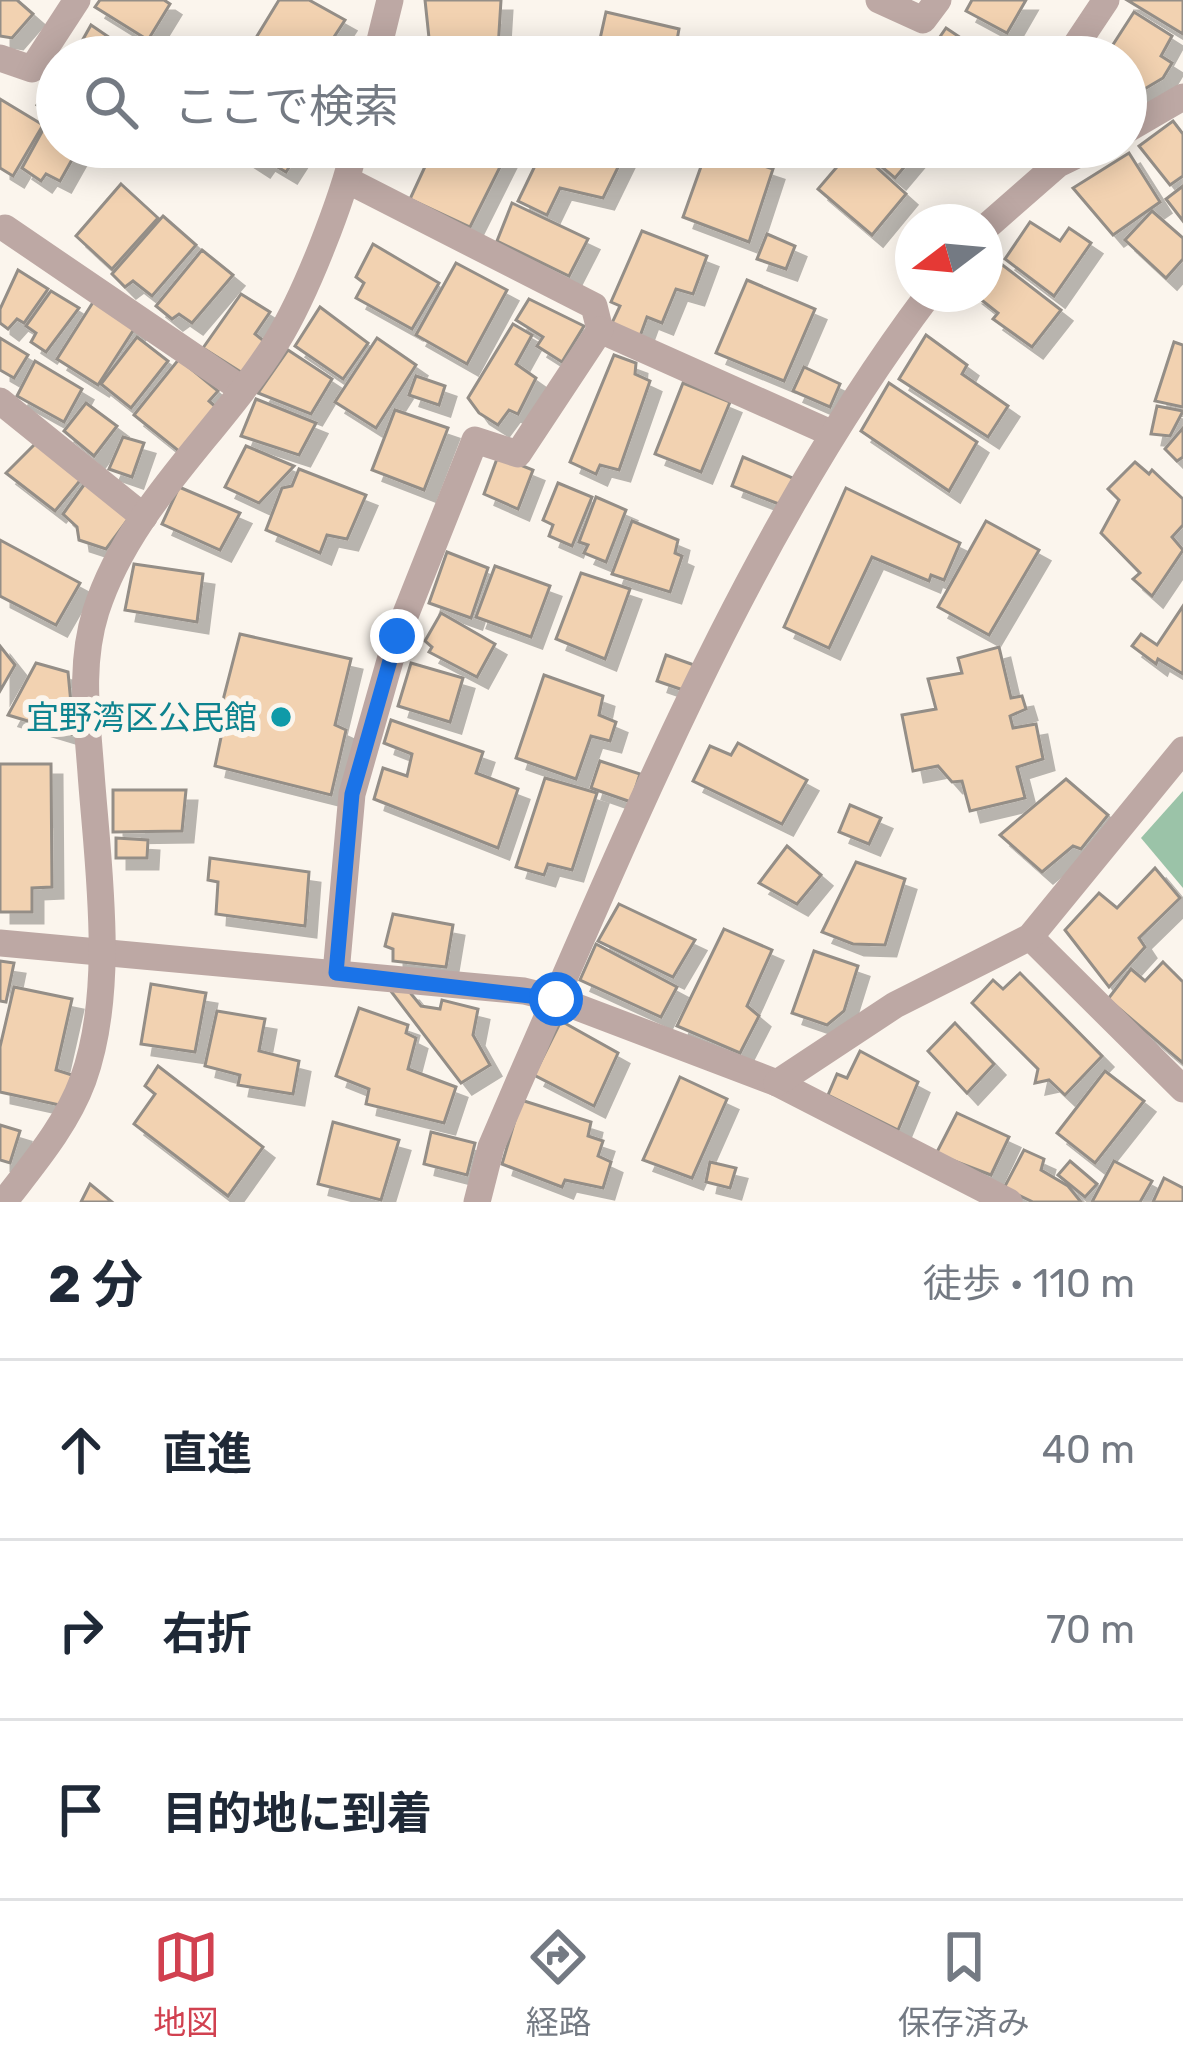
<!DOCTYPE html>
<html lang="ja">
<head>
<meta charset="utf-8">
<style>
  :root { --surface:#fff; --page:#f6f6f7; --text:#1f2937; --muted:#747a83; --line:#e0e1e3; --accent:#d14150 }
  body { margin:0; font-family:Rubik,"Noto Sans JP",sans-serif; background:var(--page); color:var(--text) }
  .compass { position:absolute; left:895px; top:204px; width:108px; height:108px; border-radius:50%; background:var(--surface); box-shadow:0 6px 30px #0003; rotate:254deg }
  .stop { position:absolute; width:36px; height:36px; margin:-27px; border:9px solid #1a73e8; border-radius:50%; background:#fff }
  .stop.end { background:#1a73e8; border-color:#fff; box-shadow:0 3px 12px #0008 }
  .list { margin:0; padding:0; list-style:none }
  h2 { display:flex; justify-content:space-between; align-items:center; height:156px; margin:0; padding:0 48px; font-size:51px }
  h2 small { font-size:39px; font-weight:400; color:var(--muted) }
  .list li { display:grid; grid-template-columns:78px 1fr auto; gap:36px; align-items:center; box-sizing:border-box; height:180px; padding:0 48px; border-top:3px solid var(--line) }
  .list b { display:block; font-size:45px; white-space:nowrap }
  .list em { font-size:39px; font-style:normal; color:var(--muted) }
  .icon { flex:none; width:66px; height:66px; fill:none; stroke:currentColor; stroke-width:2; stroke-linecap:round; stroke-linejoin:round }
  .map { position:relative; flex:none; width:1183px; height:1202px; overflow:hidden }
  .search { position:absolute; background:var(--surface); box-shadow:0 6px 30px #0003; left:36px; right:36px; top:36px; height:132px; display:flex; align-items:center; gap:30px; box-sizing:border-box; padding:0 42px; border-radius:66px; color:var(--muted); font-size:45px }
  .sheet { height:696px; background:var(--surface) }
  nav { display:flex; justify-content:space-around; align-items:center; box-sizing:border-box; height:168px; border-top:3px solid var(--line); background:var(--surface); font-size:33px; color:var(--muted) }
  nav a { display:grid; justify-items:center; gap:6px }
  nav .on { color:var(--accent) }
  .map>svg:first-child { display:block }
</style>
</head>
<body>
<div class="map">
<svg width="1183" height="1202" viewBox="0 0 1183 1202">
  <defs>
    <filter id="shadow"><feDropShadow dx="11" dy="11" stdDeviation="0" flood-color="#0004"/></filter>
  </defs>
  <rect width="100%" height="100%" fill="#fbf5ed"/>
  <polygon fill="#9bc3a8" points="1183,791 1183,888 1141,838"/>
  <g fill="#f2d2b1" stroke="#948e87" stroke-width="3" filter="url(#shadow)">
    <polygon points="0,0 17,0 33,14 12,38 0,36"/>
    <polygon points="100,0 164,0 170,4 148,40 95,7"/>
    <polygon points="279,0 309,0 345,20 321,57 281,57 254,41"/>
    <polygon points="425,0 501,0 498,49 487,52 488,57 431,57"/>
    <polygon points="972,0 1026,0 1007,33 966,11"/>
    <polygon points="1127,0 1183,0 1183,34"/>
    <polygon points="606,12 679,29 674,57 596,57"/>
    <polygon points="1134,12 1172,36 1161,56 1172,63 1163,78 1131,97 1126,94 1126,57 1105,57"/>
    <polygon points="91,25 138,57 73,57"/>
    <polygon points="946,28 970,44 964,57 926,57"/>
    <polygon points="57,73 57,117 37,105"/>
    <polygon points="0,99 43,125 13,176 0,168"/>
    <polygon points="1173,121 1183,134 1183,176 1170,185 1139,146"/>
    <polygon points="44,128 57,136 57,147 78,149 60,181 46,174 41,181 22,168"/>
    <polygon points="243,147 302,147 286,172 264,159 259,166 239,153"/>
    <polygon points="434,147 510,147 470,227 410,199"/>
    <polygon points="544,147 612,147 625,153 603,198 560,188 547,215 518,201"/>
    <polygon points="708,147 773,169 749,242 683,217"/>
    <polygon points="854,147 906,194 872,235 818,189"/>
    <polygon points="858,147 921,147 895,178"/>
    <polygon points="1129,153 1160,202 1113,235 1073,188"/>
    <polygon points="121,184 158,218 112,269 76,236"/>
    <polygon points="1183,186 1183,221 1166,199"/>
    <polygon points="512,203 588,239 569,276 497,241"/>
    <polygon points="1152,211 1183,238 1183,259 1166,278 1125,240"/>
    <polygon points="163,216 196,245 152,296 133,281 125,287 112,274"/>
    <polygon points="1030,222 1060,241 1069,228 1091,243 1054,296 1005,259"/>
    <polygon points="642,231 707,256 693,294 676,289 662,323 647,317 639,339 611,325 620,306 611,302"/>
    <polygon points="767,234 795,246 786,269 757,259"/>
    <polygon points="373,244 439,283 412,329 356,298 364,283 356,277"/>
    <polygon points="202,250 233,275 192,323 179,314 172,319 156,306"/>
    <polygon points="992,257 1061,310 1032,347 993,319 998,313 974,294 985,294 985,268"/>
    <polygon points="456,263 507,290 467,364 416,335"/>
    <polygon points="18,270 48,289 24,323 17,319 8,329 0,323 0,309"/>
    <polygon points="747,280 815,309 784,381 716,353"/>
    <polygon points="51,291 79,308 46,352 31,342 36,333 26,326"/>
    <polygon points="241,294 270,312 255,334 265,342 244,374 203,348"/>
    <polygon points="97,296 138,323 98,385 57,359"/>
    <polygon points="529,299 584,326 562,362 537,346 543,337 516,320"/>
    <polygon points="320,307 368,343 343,379 295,346"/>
    <polygon points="513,324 532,335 516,364 536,378 518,414 509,410 498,425 479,413 468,398"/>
    <polygon points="926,335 967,365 962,374 1008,406 988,437 899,379"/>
    <polygon points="137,337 168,361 131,408 101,384"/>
    <polygon points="0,338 28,355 14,378 0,370"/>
    <polygon points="377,338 416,365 376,428 335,402"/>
    <polygon points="1174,342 1183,345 1183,407 1155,401"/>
    <polygon points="288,350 332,379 311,414 258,393"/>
    <polygon points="614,355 636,363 635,374 650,381 619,470 600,465 596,474 570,462"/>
    <polygon points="179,359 218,391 209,401 217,408 180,452 134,415"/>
    <polygon points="35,361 82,389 64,422 17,396"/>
    <polygon points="804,367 840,384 830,407 793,391"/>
    <polygon points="416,376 445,386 439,405 409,395"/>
    <polygon points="683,383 730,402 701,472 655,454"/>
    <polygon points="889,383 977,442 949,491 861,431"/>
    <polygon points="256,399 316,423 299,455 241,436"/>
    <polygon points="86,403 117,426 94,456 64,431"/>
    <polygon points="1157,406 1183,411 1170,436 1151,434"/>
    <polygon points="395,410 448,428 424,490 372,470"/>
    <polygon points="1183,428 1183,457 1177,461 1165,449"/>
    <polygon points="123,437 144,443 132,477 109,469"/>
    <polygon points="39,440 83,477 55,511 6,473"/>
    <polygon points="246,446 294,466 259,503 225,487"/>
    <polygon points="498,456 533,470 518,509 484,494"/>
    <polygon points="743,457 795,479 784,506 732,486"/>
    <polygon points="1135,462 1149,474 1152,470 1183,499 1183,525 1172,537 1183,550 1152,596 1133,579 1140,573 1101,533 1119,500 1108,489"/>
    <polygon points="299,469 366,495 347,539 327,535 320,553 266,530 282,488 292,486"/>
    <polygon points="86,482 129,518 106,549 79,540 77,527 63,514"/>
    <polygon points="558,483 592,497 572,546 549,536 553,525 543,520"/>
    <polygon points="179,487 240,513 220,550 162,524"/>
    <polygon points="846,488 960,543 944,580 931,575 929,581 872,557 829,648 784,627"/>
    <polygon points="596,497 626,510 606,562 584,553 588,545 579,542"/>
    <polygon points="632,521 678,540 675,553 682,556 670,592 612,574"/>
    <polygon points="986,521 1039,550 989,635 938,607"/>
    <polygon points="0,540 80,583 56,625 0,596"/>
    <polygon points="447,552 488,568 471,618 429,603"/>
    <polygon points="134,564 203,574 197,622 125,610"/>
    <polygon points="495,566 550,586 531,637 476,617"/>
    <polygon points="581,573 630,589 605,659 556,639"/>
    <polygon points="1183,606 1183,674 1158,659 1156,664 1132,646 1141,634 1157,645"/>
    <polygon points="441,613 495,644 477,677 429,652 432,647 425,641"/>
    <polygon points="240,634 351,659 335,725 346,730 331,795 215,766 227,709 222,704"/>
    <polygon points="0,646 15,665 0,691"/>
    <polygon points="999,647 1011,698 1022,696 1026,709 1010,716 1013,728 1036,724 1043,759 1017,767 1025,798 970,811 962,781 952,782 938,766 913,771 902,715 936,709 928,679 962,673 958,658"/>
    <polygon points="666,655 694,665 686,691 657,681"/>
    <polygon points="36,663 68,672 74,735 8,715"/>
    <polygon points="411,663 463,678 450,722 398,706"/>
    <polygon points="544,675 603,696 599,715 616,722 610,741 591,736 576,779 516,758"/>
    <polygon points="391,720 483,752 476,773 518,789 498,848 374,799 383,768 407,776 412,754 384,743"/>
    <polygon points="738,743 807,780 782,824 693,781 710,746 731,755"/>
    <polygon points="600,761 640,774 631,802 591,788"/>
    <polygon points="0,764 51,764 52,887 32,888 32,912 0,912"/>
    <polygon points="545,778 597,793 572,870 548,864 544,875 516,867"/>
    <polygon points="1066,779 1108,815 1081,849 1073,846 1042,872 1000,835"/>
    <polygon points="113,790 186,790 182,831 113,832"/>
    <polygon points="850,805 881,818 869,844 839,832"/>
    <polygon points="116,838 148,840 147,858 116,858"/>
    <polygon points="787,846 821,875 797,904 759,883"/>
    <polygon points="210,858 309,872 305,926 216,914 218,882 208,880"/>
    <polygon points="856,862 905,879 885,945 853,944 822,932"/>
    <polygon points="1155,868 1180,898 1139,938 1145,947 1109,987 1065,930 1099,893 1117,908"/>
    <polygon points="619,904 695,940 673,977 598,941"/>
    <polygon points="393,914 453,925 446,967 393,961 393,949 385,946"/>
    <polygon points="724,929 772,950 747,1006 759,1016 740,1053 677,1026"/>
    <polygon points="596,944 677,987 661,1017 580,980"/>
    <polygon points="814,951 858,966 844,1011 827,1025 792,1013"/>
    <polygon points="0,961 14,963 6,1002 0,1001"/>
    <polygon points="1163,962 1183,982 1183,1063 1108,999 1131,969 1145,981"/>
    <polygon points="1020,973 1102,1056 1065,1095 1049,1080 1035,1083 1038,1069 972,1003 993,980 1003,989"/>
    <polygon points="151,984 206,993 195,1052 141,1044"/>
    <polygon points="14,987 72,999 56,1070 72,1075 64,1106 0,1092 0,1047"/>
    <polygon points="390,990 408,990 421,1006 440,1009 442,1000 478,1009 473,1035 490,1065 461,1083"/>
    <polygon points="359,1008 408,1025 406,1033 416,1038 408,1069 456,1087 444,1123 366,1104 369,1089 336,1076"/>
    <polygon points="217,1011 265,1019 259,1051 299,1061 293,1094 238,1085 240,1075 205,1066"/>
    <polygon points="561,1021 618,1053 594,1106 534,1075"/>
    <polygon points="955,1023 994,1064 967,1093 928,1051"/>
    <polygon points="860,1051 918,1082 898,1130 828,1095 837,1074 847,1078"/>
    <polygon points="158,1066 263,1147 228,1196 134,1124 155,1094 145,1086"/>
    <polygon points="1105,1071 1144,1101 1095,1163 1057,1133"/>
    <polygon points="680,1077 727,1099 692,1178 643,1160"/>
    <polygon points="521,1100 591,1122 588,1136 603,1141 598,1156 611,1162 603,1188 565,1180 562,1187 502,1164"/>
    <polygon points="957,1113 1009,1137 991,1175 936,1154"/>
    <polygon points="333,1122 399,1140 381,1200 318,1184"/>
    <polygon points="0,1125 20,1131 10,1163 0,1160"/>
    <polygon points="431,1132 475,1143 467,1175 424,1164"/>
    <polygon points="1024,1150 1044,1159 1041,1170 1068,1186 1081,1202 1033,1202 1004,1188"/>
    <polygon points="1070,1161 1097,1184 1085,1197 1058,1175"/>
    <polygon points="1114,1161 1152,1181 1140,1202 1092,1202"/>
    <polygon points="710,1162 736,1168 730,1188 706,1182"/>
    <polygon points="1164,1178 1183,1188 1183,1202 1153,1202"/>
    <polygon points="90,1184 112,1202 81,1202"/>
  </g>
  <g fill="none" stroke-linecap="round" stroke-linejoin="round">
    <g stroke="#bda8a4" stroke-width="27">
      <polyline points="879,0 923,20 938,0"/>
      <polyline points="376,57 390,0"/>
      <polyline points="1068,57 1106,0"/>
      <polyline points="0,58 32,69 77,0"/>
      <polyline points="1126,130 1183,97"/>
      <polyline points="347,180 594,306 600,330 833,434"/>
      <polyline points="5,228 240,388"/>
      <polyline points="985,228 1058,164 1093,147"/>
      <polyline points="0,401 144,517"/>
      <polyline points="1030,937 1183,1089"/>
      <polyline points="0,943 524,991 556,999 777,1083 1009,1202"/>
      <polyline points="336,973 352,794 397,636 475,440 518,454 600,330"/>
      <polyline points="777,1083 895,1005 1030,937 1183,750"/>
      <path d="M4 1202C33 1164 66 1126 83 1080 116 989 98 868 91 773 87 718 79 665 96 611 130 505 220 433 277 341 306 294 342 201 355 147"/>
      <path d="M477 1202 491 1147 518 1084C636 815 751 530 929 294"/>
    </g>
  </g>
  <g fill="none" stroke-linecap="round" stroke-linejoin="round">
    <polyline stroke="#1a73e8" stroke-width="15" points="397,636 352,794 336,973 556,999"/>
  </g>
  <circle fill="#0f9aa8" stroke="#fbf5ed" stroke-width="4.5" cx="281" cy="717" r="12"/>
  <g text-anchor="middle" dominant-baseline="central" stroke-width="12" stroke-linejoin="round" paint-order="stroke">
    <g font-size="33" fill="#0d838f" stroke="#fbf5ed" text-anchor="end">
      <text x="257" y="717">宜野湾区公民館</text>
    </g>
  </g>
</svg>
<svg class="compass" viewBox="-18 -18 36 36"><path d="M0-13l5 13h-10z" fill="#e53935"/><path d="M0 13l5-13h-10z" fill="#747a83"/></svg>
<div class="stop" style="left:556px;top:999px"></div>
<div class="stop end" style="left:397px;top:636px"></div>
<div class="search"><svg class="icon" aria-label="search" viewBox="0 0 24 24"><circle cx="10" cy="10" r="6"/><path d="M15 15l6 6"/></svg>ここで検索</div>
</div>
<section class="sheet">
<h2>2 分<small>徒歩 · 110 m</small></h2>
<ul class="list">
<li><svg class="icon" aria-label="ahead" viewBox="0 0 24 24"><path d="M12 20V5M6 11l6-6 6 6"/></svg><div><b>直進</b></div><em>40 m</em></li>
<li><svg class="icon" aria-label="right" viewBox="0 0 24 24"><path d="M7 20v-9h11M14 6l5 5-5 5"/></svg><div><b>右折</b></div><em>70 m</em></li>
<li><svg class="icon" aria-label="arrive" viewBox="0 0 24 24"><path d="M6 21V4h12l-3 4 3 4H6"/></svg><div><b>目的地に到着</b></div></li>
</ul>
</section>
<nav>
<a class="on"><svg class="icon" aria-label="map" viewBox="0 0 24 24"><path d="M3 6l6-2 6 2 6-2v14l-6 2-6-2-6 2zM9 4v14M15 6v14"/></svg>地図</a>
<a><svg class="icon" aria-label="directions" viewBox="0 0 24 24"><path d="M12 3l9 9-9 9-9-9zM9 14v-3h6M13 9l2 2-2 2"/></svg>経路</a>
<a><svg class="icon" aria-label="saved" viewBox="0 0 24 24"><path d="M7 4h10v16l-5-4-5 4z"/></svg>保存済み</a>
</nav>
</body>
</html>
